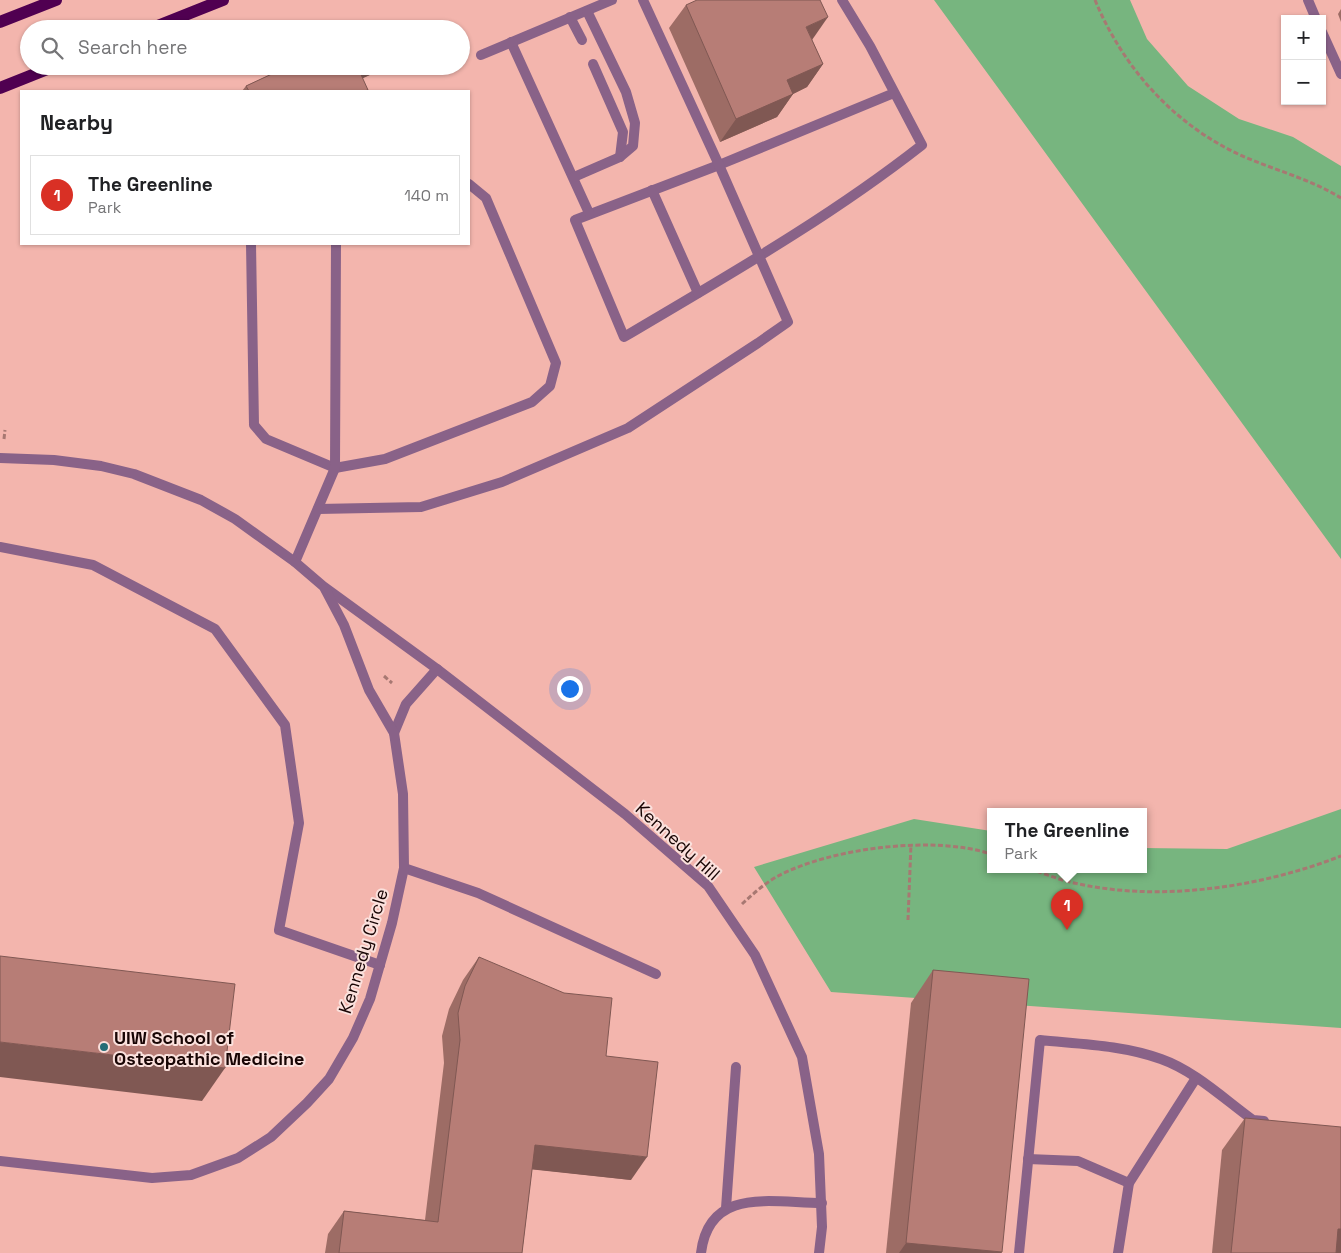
<!DOCTYPE html>
<html lang="en">
<head>
<meta charset="utf-8">
<style>
  :root { --surface:#fff; --page:#f6f6f6; --text:#202124; --muted:#757577; --line:#e0e0e0; --accent:#d93025 }
  body { margin:0; font-family:"Space Grotesk",sans-serif; background:var(--page); color:var(--text) }
  .controls { position:absolute; right:15px; top:15px; display:grid; overflow:hidden; border-radius:0px; box-shadow:0 1px 4px #0004 }
  .controls button { width:45px; height:45px; display:grid; place-items:center; padding:0; border:0; border-bottom:1px solid var(--line); background:var(--surface); color:var(--text); font:25px sans-serif }
  .you { position:absolute; left:569px; top:688px; width:18px; height:18px; margin:-12px; border:4px solid #fff; border-radius:50%; background:#1a73e8; box-shadow:0 0 0 8px #1a73e833 }
  .badge { display:grid; place-items:center; width:32px; height:32px; border-radius:50%; background:var(--accent); color:#fff; font-size:16px; font-weight:700 }
  .pin { position:absolute; translate:-50% -41px; filter:drop-shadow(0 1px 2px #0008) }
  .pin::after { content:''; position:absolute; top:26px; width:18px; height:15px; background:inherit; clip-path:polygon(0 0,100% 0,50% 100%) }
  .popup { position:absolute; left:987px; top:808px; width:160px; height:65px; box-sizing:border-box; display:grid; place-content:center; border-radius:0px; background:var(--surface); filter:drop-shadow(0 1px 4px #0005); font-size:16px; white-space:nowrap; color:var(--muted) }
  .popup b { font-size:19px; color:var(--text) }
  .popup::after { content:''; position:absolute; left:50%; top:100%; margin-left:-10px; border:10px solid transparent; border-top-color:var(--surface) }
  .list { margin:0; padding:0; list-style:none }
  h2 { display:flex; justify-content:space-between; align-items:center; height:65px; margin:0; padding:0 20px; font-size:21px }
  h2 small { font-size:16px; font-weight:400; color:var(--muted) }
  .list li { display:grid; grid-template-columns:32px 1fr auto; gap:15px; align-items:center; box-sizing:border-box; height:80px; margin:0 10px 10px; padding:0 10px; border:1px solid var(--line); border-radius:0px }
  .list b { display:block; font-size:19px; white-space:nowrap }
  .list p { margin:0; font-size:16px; white-space:nowrap; color:var(--muted) }
  .list em { font-size:16px; font-style:normal; color:var(--muted) }
  .icon { flex:none; width:28px; height:28px; fill:none; stroke:currentColor; stroke-width:2; stroke-linecap:round; stroke-linejoin:round }
  .map { position:relative; flex:none; width:1341px; height:1253px; overflow:hidden }
  .search { position:absolute; background:var(--surface); box-shadow:0 1px 4px #0004; left:20px; top:20px; width:450px; height:55px; display:flex; align-items:center; gap:12px; box-sizing:border-box; padding:0 18px; border-radius:28px; color:var(--muted); font-size:19px }
  .panel { position:absolute; background:var(--surface); box-shadow:0 1px 4px #0004; left:20px; top:90px; width:450px; height:155px; border-radius:0px }
  .map>svg:first-child { display:block }
</style>
</head>
<body>
<div class="map">
<svg width="1341" height="1253" viewBox="0 0 1341 1253">
  <rect width="100%" height="100%" fill="#f3b5ad"/>
  <g fill="#77b57f">
    <polygon points="934,0 1130,0 1147,39 1188,86 1239,119 1293,137 1341,166 1341,559"/>
    <polygon points="1341,809 1341,1028 831,992 754,867 914,819 991,831 991,869 1143,869 1143,848 1227,849"/>
  </g>
  <g fill="none" stroke-linecap="round" stroke-linejoin="round">
    <g stroke="#a77872" stroke-width="3" stroke-dasharray="5 2.5" stroke-linecap="butt">
      <path d="M1095 0C1124 70 1177 128 1247 158 1278 171 1312 180 1341 198"/>
      <polyline points="4,439 5,430"/>
      <polyline points="384,676 392,683"/>
      <path d="M1030 869C1043 873 1057 879 1070 882 1156 903 1259 888 1341 856"/>
      <path d="M742 904C753 894 765 883 778 876 831 848 934 835 991 854"/>
      <polyline points="908,920 911,844"/>
    </g>
    <g stroke="#896288" stroke-width="10">
      <path d="M842 0 870 46 922 145C829 218 725 277 624 337L575 220 719 165 894 93"/>
      <polyline points="1308,0 1316,19"/>
      <polyline points="570,17 582,40"/>
      <polyline points="1322,32 1341,74"/>
      <polyline points="511,42 589,213"/>
      <polyline points="481,55 612,0"/>
      <polyline points="593,64 623,132 620,157"/>
      <polyline points="574,177 620,157 633,146 635,123 626,92 587,11"/>
      <polyline points="652,190 698,293"/>
      <polyline points="251,244 254,425 266,439 335,468 385,459 532,402 550,386 556,363 486,198 469,184"/>
      <polyline points="318,509 421,507 502,482 628,428 758,343 788,322 719,165 643,0"/>
      <polyline points="0,547 93,565 215,629 285,725 299,823 279,930 380,965"/>
      <polyline points="295,562 335,468 336,244"/>
      <polyline points="404,868 478,893 656,974"/>
      <polyline points="1028,1159 1078,1161 1129,1183"/>
      <polyline points="726,1208 736,1067"/>
      <path d="M1019 1253 1040 1040C1079 1044 1123 1045 1161 1059 1195 1071 1224 1099 1253 1120L1264 1121"/>
      <polyline points="1118,1253 1129,1183 1196,1078"/>
    </g>
    <g stroke="#896288" stroke-width="10">
      <polyline points="0,458 54,460 101,466 134,474 201,500 235,519 295,562 323,586 437,669 625,814 708,886 755,955 802,1057 819,1154 822,1227 819,1253"/>
      <polyline points="394,733 406,704 437,669"/>
      <polyline points="0,1161 152,1178 191,1175 238,1158 271,1137 307,1103 329,1079 353,1038 370,999 392,923 404,868 403,794 394,733 369,690 344,625 325,589"/>
      <path d="M701 1253C709 1186 772 1203 822 1203"/>
    </g>
    <g stroke="#500051" stroke-width="12">
      <polyline points="0,22 56,0"/>
      <polyline points="150,29 223,0"/>
      <polyline points="0,88 55,66"/>
    </g>
  </g>
  <g fill="#9d6c65">
    <polygon points="686,5 812,40 823,64 807,87 793,94 777,117 720,142 669,28"/>
    <polygon points="1341,9 1341,22 1338,14"/>
    <polygon points="289,66 377,66 372,74 362,78 368,90 366,91 242,91 246,86"/>
    <polygon points="479,957 606,1056 631,1180 532,1169 522,1253 325,1253 328,1234 344,1211 425,1220 444,1063 442,1036 449,1009 463,980"/>
    <polygon points="933,970 1002,1252 1001,1253 886,1253 911,1003"/>
    <polygon points="1245,1118 1341,1253 1212,1253 1222,1150"/>
  </g>
  <g fill="#805853">
    <polygon points="828,17 812,40 806,27"/>
    <polygon points="823,64 807,87 793,94 777,117 720,142 736,119 787,80"/>
    <polygon points="362,66 377,66 372,74 346,86 358,68"/>
    <polygon points="0,1042 225,1068 202,1101 0,1077"/>
    <polygon points="535,1145 647,1157 631,1180 519,1168"/>
    <polygon points="1338,1229 1341,1229 1341,1253 1321,1253"/>
    <polygon points="906,1243 1002,1252 1001,1253 899,1253"/>
  </g>
  <g fill="#b77d76" stroke="#805853">
    <polygon points="697,0 820,0 828,17 806,27 823,64 787,80 793,94 736,119 686,5"/>
    <polygon points="289,66 362,66 358,68 368,90 364,91 249,91 246,86"/>
    <polygon points="0,956 235,984 225,1068 0,1042"/>
    <polygon points="479,957 564,993 612,998 606,1056 658,1062 647,1157 535,1145 522,1253 339,1253 344,1211 438,1222 460,1040 458,1013 465,986"/>
    <polygon points="933,970 1029,979 1002,1252 906,1243"/>
    <polygon points="1245,1118 1341,1127 1341,1229 1338,1229 1336,1253 1231,1253"/>
  </g>
  <circle fill="#246d77" stroke="#fbe1dd" stroke-width="2" cx="104" cy="1047" r="5"/>
  <g text-anchor="middle" dominant-baseline="central" stroke-width="4" stroke-linejoin="round" paint-order="stroke">
    <g font-size="18" fill="#180504" stroke="#fbe1dd">
      <text transform="translate(678 841) rotate(42)">Kennedy Hill</text>
      <text transform="translate(363 951) rotate(-73)">Kennedy Circle</text>
    </g>
    <g font-size="18" font-weight="bold" fill="#180504" stroke="#fbe1dd" text-anchor="start">
      <text x="114" y="1037">UIW School of<tspan x="114" dy="21">Osteopathic Medicine</tspan></text>
    </g>
  </g>
</svg>
<div class="controls">
<button>+</button>
<button>−</button>
</div>
<div class="you"></div>
<div class="pin badge" style="left:1067px;top:930px">1</div>
<div class="popup"><b>The Greenline</b>Park</div>
<div class="search"><svg class="icon" aria-label="search" viewBox="0 0 24 24"><circle cx="10" cy="10" r="6"/><path d="M15 15l6 6"/></svg>Search here</div>
<section class="panel">
<h2>Nearby<small></small></h2>
<ul class="list">
<li><span class="badge">1</span><div><b>The Greenline</b><p>Park</p></div><em>140 m</em></li>
</ul>
</section>
</div>
</body>
</html>
